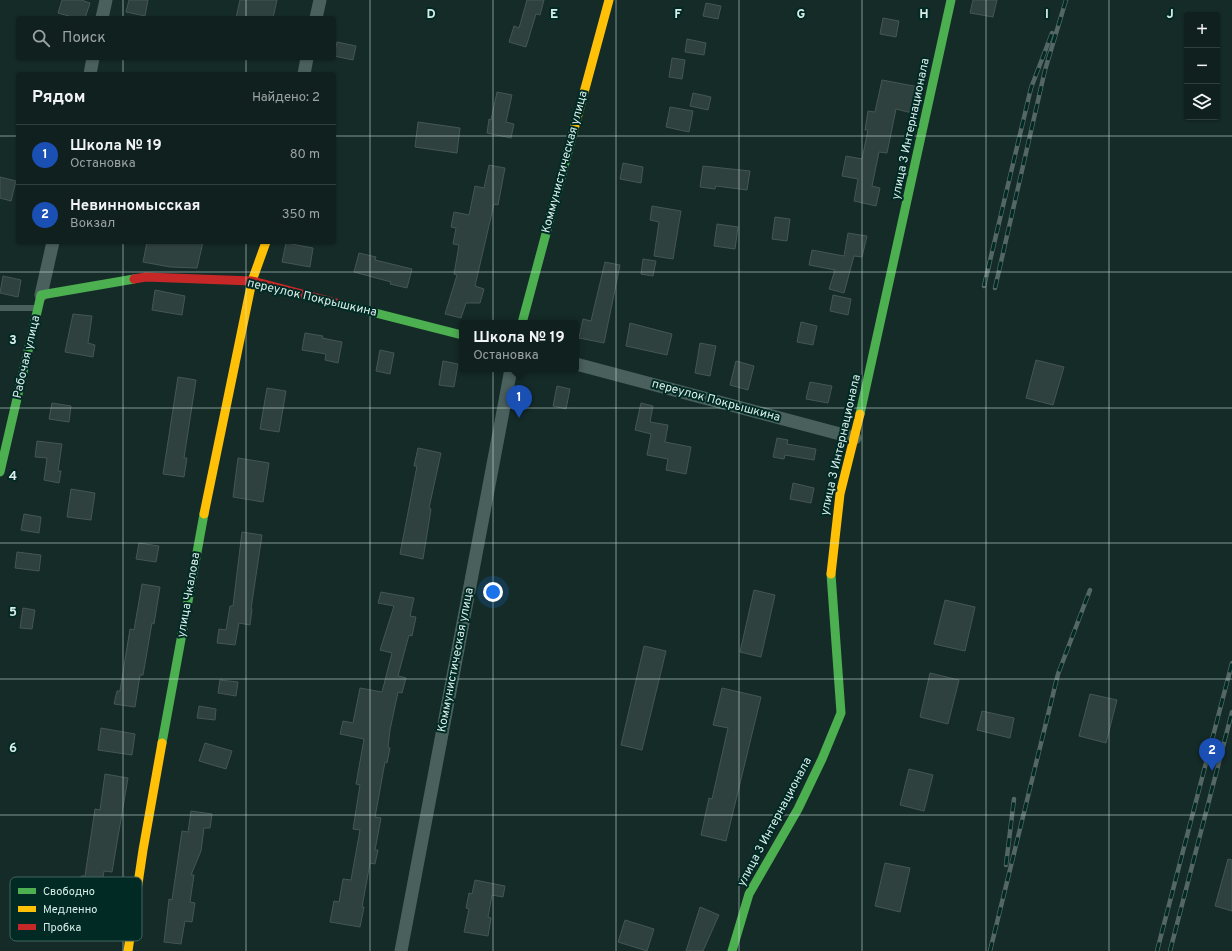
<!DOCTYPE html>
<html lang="ru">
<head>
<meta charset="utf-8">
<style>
  :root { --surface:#10201e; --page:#192827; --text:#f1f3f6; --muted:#9ca3a4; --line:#303e3c; --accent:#1a73e8 }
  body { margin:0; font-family:Overpass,sans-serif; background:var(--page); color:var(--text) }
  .controls { position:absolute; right:12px; top:12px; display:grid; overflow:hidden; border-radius:4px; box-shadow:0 1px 3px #0004 }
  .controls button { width:36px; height:36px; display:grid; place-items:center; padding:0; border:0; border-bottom:1px solid var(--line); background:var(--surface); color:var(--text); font:20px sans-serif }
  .you { position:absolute; left:493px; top:592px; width:14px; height:14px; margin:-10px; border:3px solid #fff; border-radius:50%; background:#1a73e8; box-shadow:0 0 0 6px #1a73e833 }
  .badge { display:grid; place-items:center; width:26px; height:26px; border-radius:50%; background:var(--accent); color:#fff; font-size:13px; font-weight:700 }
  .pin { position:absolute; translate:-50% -33px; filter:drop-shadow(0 1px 2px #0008) }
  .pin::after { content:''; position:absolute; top:21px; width:14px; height:12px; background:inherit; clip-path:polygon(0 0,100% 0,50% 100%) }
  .popup { position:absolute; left:459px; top:320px; width:120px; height:52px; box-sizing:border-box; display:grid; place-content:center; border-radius:4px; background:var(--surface); filter:drop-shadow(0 1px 3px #0005); font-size:13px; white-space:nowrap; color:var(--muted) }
  .popup b { font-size:15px; color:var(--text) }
  .popup::after { content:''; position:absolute; left:50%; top:100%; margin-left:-8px; border:8px solid transparent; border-top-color:var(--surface) }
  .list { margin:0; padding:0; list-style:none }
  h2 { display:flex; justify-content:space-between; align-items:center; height:52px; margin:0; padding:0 16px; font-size:17px }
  h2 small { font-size:13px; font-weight:400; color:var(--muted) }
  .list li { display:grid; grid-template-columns:26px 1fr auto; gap:12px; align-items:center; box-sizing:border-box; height:60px; padding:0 16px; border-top:1px solid var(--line) }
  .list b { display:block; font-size:15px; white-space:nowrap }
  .list p { margin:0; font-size:13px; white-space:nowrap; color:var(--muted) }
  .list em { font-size:13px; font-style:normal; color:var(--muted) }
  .icon { flex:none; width:22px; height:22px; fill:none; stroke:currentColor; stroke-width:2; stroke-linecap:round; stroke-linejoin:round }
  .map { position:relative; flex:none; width:1232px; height:951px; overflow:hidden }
  .search { position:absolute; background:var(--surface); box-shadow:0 1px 3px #0004; left:16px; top:16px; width:320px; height:44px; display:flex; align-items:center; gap:10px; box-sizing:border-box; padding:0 14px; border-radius:4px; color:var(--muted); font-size:15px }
  .panel { position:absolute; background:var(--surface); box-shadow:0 1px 3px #0004; left:16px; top:72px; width:320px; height:172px; border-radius:4px }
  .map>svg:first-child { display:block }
</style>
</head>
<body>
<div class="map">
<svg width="1232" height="951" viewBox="0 0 1232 951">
  <rect width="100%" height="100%" fill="#152b28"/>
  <g fill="#2f413e" stroke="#455653">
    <polygon points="62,0 81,0 90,3 85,18 76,18 58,13"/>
    <polygon points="129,0 148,0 145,16 126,12"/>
    <polygon points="240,0 277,0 273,18 236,18"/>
    <polygon points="527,0 544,0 540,15 536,14 526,47 509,42 514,26 519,28"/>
    <polygon points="973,0 997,0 993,17 970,13"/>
    <polygon points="706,3 721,6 718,19 703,16"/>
    <polygon points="883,18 899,21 896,37 880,34"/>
    <polygon points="687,39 706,43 704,55 685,52"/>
    <polygon points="337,42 356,46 353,60 334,56"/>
    <polygon points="672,58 685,60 682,79 669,77"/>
    <polygon points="882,80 919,87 912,113 896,109 887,153 879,152 872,186 880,188 876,206 854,201 858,179 842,176 846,156 862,159 868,130 865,130 868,111 875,112"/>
    <polygon points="497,92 512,95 506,122 514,124 511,138 487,133 489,119 491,120"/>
    <polygon points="693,93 711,97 708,110 690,106"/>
    <polygon points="670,107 693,111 689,132 666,127"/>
    <polygon points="418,122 460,128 457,153 415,147"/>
    <polygon points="623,163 643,167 641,183 620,179"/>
    <polygon points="489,165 505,168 498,205 494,204 475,286 484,289 480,303 466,303 461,318 445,314 457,275 454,274 459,245 453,244 456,228 451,227 454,212 469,215 475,186 484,188"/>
    <polygon points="703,166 750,171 747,190 716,186 715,189 700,187"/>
    <polygon points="0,177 16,181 11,201 0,198"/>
    <polygon points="652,206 681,211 673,259 654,256 659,222 650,220"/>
    <polygon points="775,217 790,219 787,241 772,239"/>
    <polygon points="717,224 738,227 735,249 714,246"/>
    <polygon points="848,233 867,236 862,257 854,256 844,293 829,289 835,270 809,265 812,250 844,256"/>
    <polygon points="147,242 203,242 197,268 170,267 143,262"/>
    <polygon points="286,243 313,248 310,267 282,262"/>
    <polygon points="359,253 376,257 375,260 412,269 407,288 390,284 391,282 354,272"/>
    <polygon points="643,259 656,261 653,276 641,274"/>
    <polygon points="605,262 620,265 604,343 579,338 583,319 591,321"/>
    <polygon points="3,276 21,280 18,297 0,293"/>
    <polygon points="155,290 185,296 182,315 152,310"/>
    <polygon points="833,295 851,299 848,315 830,311"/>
    <polygon points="73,314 92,316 88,343 95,345 93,357 65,352"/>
    <polygon points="801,322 817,326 813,345 797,342"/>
    <polygon points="630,323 672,334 667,355 626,346"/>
    <polygon points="305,333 323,336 322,338 342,342 338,363 325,360 326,354 302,350"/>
    <polygon points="700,343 716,346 710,376 695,373"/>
    <polygon points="380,350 394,353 390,374 376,371"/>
    <polygon points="1036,360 1064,367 1053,405 1026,398"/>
    <polygon points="443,361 458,364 454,387 439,385"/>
    <polygon points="736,361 754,366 748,390 730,385"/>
    <polygon points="178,377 196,380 184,458 187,458 184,477 163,474"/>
    <polygon points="810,382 832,386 828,403 806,399"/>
    <polygon points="557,386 570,389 566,409 553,406"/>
    <polygon points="267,388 286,391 279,432 260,429"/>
    <polygon points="52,403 71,406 69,422 49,419"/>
    <polygon points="641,403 653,406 650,422 668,425 665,442 691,447 686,474 666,470 668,459 647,455 651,434 635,430"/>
    <polygon points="777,438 788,440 787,444 816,449 814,460 785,455 784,459 773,457"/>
    <polygon points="37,441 62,444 58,471 61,471 59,483 44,480 47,458 35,457"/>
    <polygon points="418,448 441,453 429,508 431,509 423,559 400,554 417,466 414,466"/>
    <polygon points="238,458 269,463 263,502 233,497"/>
    <polygon points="793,483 814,488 811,503 790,499"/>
    <polygon points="71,489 95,493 91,520 67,517"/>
    <polygon points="24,514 41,517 39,533 21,530"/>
    <polygon points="242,532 262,535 251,609 252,609 250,625 239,623 235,645 217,643 219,629 226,630 230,606 233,606"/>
    <polygon points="139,543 159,546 156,562 136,559"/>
    <polygon points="17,552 41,555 39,571 15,568"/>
    <polygon points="142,584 160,587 154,624 152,623 143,675 140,675 135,707 114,704 117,691 120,691 130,629 134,630"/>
    <polygon points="754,590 775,595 761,657 740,652"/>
    <polygon points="381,592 414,598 410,616 416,617 412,636 409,635 398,676 406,678 402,693 398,692 390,730 388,747 390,748 387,763 385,762 375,817 381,818 375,850 378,850 375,864 370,863 362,907 364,907 360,927 330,922 334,901 339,902 343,879 351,880 360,830 353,829 360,785 356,784 364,739 340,734 343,721 353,723 360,688 382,692 392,653 380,650 394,606 378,603"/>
    <polygon points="945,600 975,607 965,651 934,644"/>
    <polygon points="23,608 35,610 32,629 20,628"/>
    <polygon points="644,646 666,651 642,750 621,745"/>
    <polygon points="930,673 959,680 948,724 920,717"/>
    <polygon points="220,680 238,682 236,696 218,693"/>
    <polygon points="722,688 761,697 726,841 701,835 709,798 712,799 728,728 713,725"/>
    <polygon points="1090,694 1117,700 1106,743 1079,736"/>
    <polygon points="199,706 216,709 215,720 197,718"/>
    <polygon points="982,711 1014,718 1010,738 977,730"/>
    <polygon points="101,728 135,734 132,755 98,750"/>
    <polygon points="205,743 232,751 226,769 199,761"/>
    <polygon points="909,769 933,775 924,811 900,805"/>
    <polygon points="105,774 128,778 112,872 104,871 99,903 111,905 108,920 84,916 84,921 67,918 70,901 77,902 81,876 85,876 95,809 100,810"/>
    <polygon points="191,811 212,814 210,828 204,828 201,851 191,875 194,875 190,902 195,903 192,922 185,921 181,944 164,942 169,899 172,900 182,831 188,832"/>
    <polygon points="1228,859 1232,860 1232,911 1215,906"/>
    <polygon points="885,863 910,868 900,912 875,906"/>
    <polygon points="475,880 505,886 503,897 492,895 488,917 491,918 488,936 464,932 469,909 466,908 469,893 472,894"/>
    <polygon points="700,907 719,915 703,951 686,951"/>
    <polygon points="625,920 654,929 647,951 618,942"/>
  </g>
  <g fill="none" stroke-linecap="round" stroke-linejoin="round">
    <polyline stroke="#4a605c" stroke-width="6" points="0,308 37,308"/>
    <g stroke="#4a605c" stroke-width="13">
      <polyline points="102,18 106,0"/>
      <polyline points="316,18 320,0"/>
      <polyline points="90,74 93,58"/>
      <polyline points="304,74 307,58"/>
      <polyline points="41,295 53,242"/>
      <polyline points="576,364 855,438"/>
      <polyline points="401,951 511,369"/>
    </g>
    <g stroke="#4caf50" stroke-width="9">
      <polyline points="348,306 462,335"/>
      <polyline points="522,323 573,133"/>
      <polyline points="860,414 951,0"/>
      <polyline points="0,472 41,295 134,279"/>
      <polyline points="162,743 204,514"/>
      <polyline points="732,951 749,894 798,809 822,759 841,713 831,574"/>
    </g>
    <g stroke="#ffc107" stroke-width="9">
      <polyline points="573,133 609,0"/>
      <polyline points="204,514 252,281 266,242"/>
      <polyline points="831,574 840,494 860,414"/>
      <polyline points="128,951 143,850 162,743"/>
    </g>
    <polyline stroke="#c62828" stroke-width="9" points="134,279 146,277 252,281 348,306"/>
    <g stroke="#556764" stroke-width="4.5">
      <g id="rail">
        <polyline points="984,286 1031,88 1052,33"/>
        <polyline points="995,288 1045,70 1066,0"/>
        <polyline points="1006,865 1014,799"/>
        <polyline points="990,951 1058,674 1090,590"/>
        <polyline points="1157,951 1232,663"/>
        <polyline points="1170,951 1232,712"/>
      </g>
    </g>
    <use href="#rail" stroke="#012a25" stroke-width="3" stroke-dasharray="9" stroke-linecap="butt"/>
  </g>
  <path fill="none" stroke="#d9eeea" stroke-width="1" stroke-opacity="0.55" d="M123 0V18M246 0V18M370 0V951M493 0V951M616 0V951M739 0V951M862 0V951M986 0V951M1109 0V951M123 58V74M246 58V74M0 136H18M334 136H1232M123 242V951M246 242V951M0 272H1232M0 408H1232M0 543H1232M0 679H1232M0 815H1232"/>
  <g text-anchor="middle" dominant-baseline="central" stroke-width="4" stroke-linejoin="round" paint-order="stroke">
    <g font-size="12" fill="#d9eeea" stroke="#012a25">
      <text transform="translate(911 129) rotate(-78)">улица 3 Интернационала</text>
      <text transform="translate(565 162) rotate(-75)">Коммунистическая улица</text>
      <text transform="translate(312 298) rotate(13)">переулок Покрышкина</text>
      <text transform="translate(27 357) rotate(-77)">Рабочая улица</text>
      <text transform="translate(716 401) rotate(15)">переулок Покрышкина</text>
      <text transform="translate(841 445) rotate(-77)">улица 3 Интернационала</text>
      <text transform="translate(189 595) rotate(-80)">улица Чкалова</text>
      <text transform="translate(456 660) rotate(-79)">Коммунистическая улица</text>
      <text transform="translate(775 822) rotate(-62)">улица 3 Интернационала</text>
    </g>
  </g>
  <rect x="10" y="877" width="132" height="64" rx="6" fill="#012a25" stroke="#426560" stroke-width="1"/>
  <rect x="18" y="888" width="18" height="6" fill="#4caf50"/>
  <rect x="18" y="906" width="18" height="6" fill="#ffc107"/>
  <rect x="18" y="924" width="18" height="6" fill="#c62828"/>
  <g font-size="11" fill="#d9eeea">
    <text x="43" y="895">Свободно</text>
    <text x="43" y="913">Медленно</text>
    <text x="43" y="931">Пробка</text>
  </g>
  <g font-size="13" text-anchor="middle" font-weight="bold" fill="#d9eeea" stroke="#012a25" stroke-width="4" stroke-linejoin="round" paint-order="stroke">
    <text x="431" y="18">D</text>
    <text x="554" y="18">E</text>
    <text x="678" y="18">F</text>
    <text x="801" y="18">G</text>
    <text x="924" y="18">H</text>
    <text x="1047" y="18">I</text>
    <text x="1170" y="18">J</text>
    <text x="13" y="344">3</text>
    <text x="13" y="480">4</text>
    <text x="13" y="616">5</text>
    <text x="13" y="752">6</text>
  </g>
</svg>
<div class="controls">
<button>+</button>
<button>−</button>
<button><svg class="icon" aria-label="layers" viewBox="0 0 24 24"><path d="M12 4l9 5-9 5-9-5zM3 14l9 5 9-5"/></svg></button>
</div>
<div class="you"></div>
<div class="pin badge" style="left:519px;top:418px;background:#1a4fb4">1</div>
<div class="popup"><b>Школа № 19</b>Остановка</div>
<div class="pin badge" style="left:1212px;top:771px;background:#1a4fb4">2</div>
<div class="search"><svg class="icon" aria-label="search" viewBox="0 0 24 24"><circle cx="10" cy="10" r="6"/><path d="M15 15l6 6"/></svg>Поиск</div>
<section class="panel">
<h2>Рядом<small>Найдено: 2</small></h2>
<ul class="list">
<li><span class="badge" style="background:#1a4fb4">1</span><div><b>Школа № 19</b><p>Остановка</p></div><em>80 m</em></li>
<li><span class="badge" style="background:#1a4fb4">2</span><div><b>Невинномысская</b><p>Вокзал</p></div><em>350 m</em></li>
</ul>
</section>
</div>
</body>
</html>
